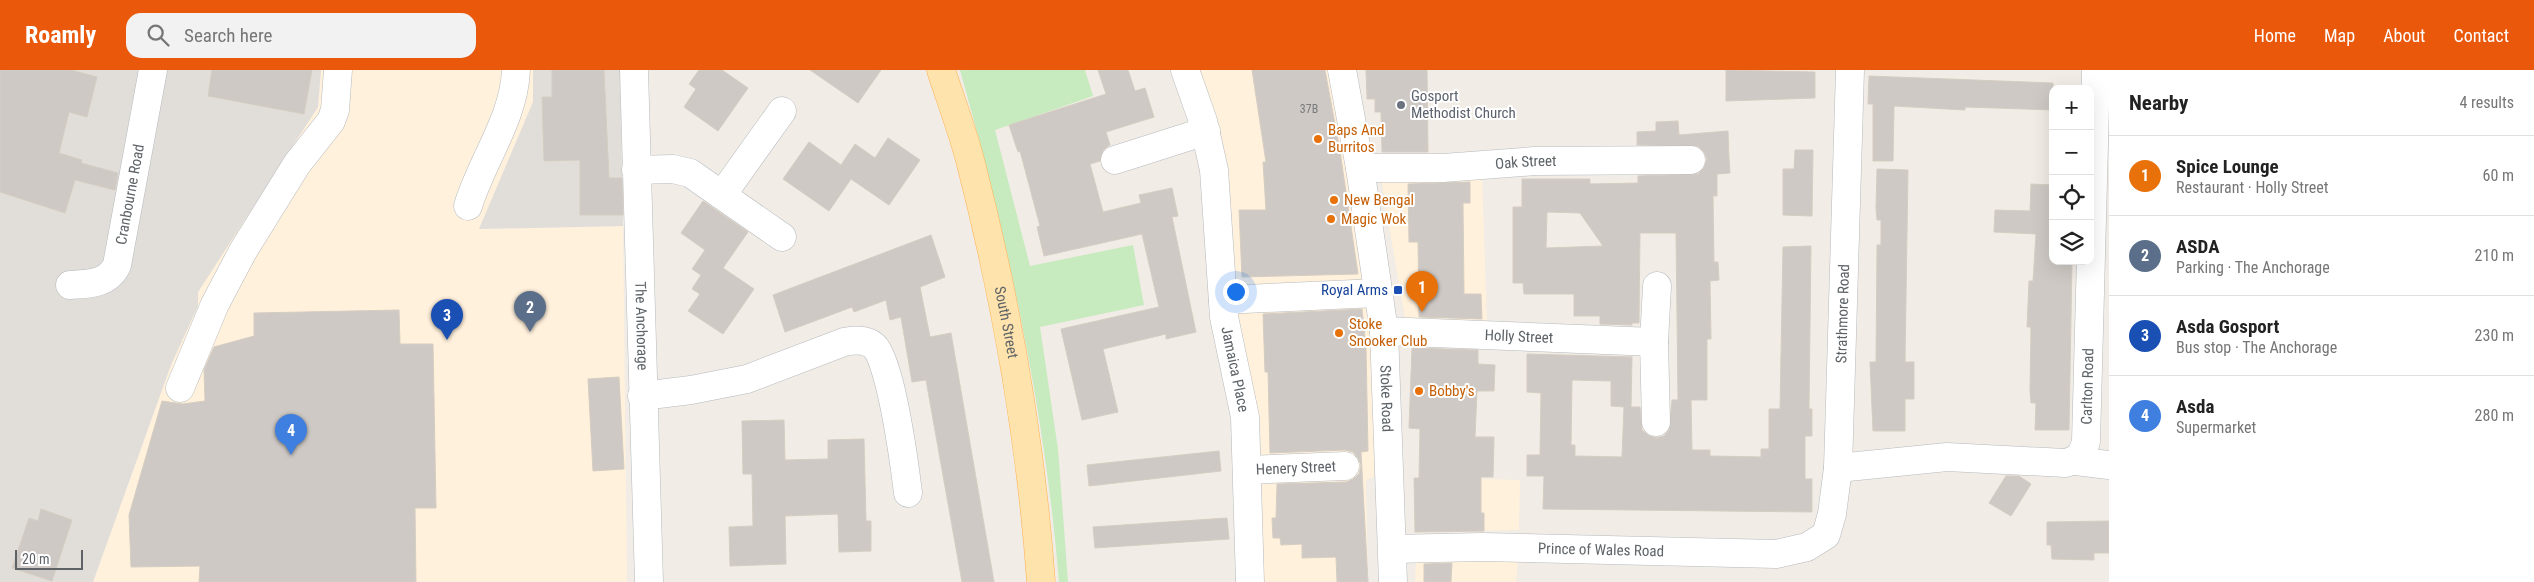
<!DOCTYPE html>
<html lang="en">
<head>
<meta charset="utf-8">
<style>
  :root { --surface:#fff; --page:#f2f2f2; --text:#222; --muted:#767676; --line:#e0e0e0; --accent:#ea580c }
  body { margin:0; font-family:"Roboto Condensed",sans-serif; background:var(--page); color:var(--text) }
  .controls { position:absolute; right:15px; top:15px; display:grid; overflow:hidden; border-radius:10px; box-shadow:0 5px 20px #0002 }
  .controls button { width:45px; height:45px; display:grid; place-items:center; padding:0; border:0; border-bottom:1px solid var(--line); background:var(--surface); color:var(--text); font:25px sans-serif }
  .scale { position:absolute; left:15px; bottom:12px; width:68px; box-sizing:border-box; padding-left:5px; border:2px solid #5d6367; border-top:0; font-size:14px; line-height:18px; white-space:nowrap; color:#5d6367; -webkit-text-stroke:4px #fff; paint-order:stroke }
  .you { position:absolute; left:1235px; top:221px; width:18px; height:18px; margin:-12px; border:4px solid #fff; border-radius:50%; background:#1a73e8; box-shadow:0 0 0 8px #1a73e833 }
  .badge { display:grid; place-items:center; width:32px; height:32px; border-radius:50%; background:var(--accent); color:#fff; font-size:16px; font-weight:700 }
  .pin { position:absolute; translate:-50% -41px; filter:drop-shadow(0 1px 2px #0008) }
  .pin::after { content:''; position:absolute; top:26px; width:18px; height:15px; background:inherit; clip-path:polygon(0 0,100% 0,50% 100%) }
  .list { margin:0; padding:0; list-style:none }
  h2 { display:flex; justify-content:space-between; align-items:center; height:65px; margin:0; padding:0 20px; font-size:21px }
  h2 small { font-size:16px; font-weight:400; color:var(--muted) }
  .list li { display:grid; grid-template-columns:32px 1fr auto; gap:15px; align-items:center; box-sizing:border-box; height:80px; padding:0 20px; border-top:1px solid var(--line) }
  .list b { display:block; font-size:19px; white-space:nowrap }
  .list p { margin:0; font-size:16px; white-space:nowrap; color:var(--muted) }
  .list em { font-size:16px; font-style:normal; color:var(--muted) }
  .icon { flex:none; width:28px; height:28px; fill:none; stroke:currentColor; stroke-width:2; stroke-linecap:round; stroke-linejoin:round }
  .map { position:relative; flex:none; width:2109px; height:512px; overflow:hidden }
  header { display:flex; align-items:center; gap:30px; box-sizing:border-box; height:70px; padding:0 25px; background:var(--accent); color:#fff }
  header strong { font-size:24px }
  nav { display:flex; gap:28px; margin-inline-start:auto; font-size:18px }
  .search { width:350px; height:45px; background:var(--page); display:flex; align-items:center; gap:12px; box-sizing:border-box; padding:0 18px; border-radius:15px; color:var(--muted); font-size:19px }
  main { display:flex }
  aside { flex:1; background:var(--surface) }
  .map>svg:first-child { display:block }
</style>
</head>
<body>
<header>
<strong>Roamly</strong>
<div class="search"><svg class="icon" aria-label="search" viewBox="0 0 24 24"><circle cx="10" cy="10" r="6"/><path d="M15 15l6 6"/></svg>Search here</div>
<nav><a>Home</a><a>Map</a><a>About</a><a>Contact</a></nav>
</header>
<main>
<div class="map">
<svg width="2109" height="512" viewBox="0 0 2109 512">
  <rect width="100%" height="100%" fill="#f1ece5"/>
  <g fill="#fff1dc">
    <polygon points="321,0 533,0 533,32 479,159 623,156 627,512 93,512 171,295 198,236 198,222 318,37"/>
    <polygon points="1197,0 1330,0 1372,259 1376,363 1374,407 1366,410 1368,512 1264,512 1260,353 1242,277"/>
    <polygon points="1482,104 1487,254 1405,249 1381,109"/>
    <polygon points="1414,407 1520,410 1519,460 1415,462"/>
    <polygon points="1416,490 1518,492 1516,512 1415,512"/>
  </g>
  <g fill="#e1ded9">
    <polygon points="0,0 321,0 318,37 198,222 198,236 171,295 93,512 0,512"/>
    <polygon points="533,0 620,0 623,156 479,159 533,32"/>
  </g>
  <path fill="#c7ebbf" d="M960 0H1085L1093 26 995 60 1030 196 1133 175 1144 235 1040 257 1058 379 1068 512H1059C1045 339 1007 167 960 0Z"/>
  <g fill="#cec9c4" stroke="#d6cdc2" fill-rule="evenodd">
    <polygon points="0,0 71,0 97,7 87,47 69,42 59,83 82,90 81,93 118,103 115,120 75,110 65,143 0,122"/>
    <polygon points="212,0 312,0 304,44 208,26"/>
    <polygon points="552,0 604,0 609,108 622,108 623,145 580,145 580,90 544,91 542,27 552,27"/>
    <polygon points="699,0 722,0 748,18 718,61 684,37 696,19 689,14"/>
    <polygon points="810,0 881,0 858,33"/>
    <polygon points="1098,0 1128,0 1135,21 1145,18 1154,47 1106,62 1110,75 1103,80 1100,91 1090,94 1103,142 1141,133 1139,125 1172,118 1178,146 1172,147 1196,262 1166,269 1166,264 1103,279 1118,342 1082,350 1061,259 1159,237 1142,164 1044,186 1037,157 1040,156 1020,81 1018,82 1009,55 1106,24"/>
    <polygon points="1252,0 1325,0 1340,81 1358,204 1242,207 1239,140 1266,140 1263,92 1266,92"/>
    <polygon points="1366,0 1427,0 1428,82 1382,82 1381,42 1375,42 1375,29 1367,29"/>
    <polygon points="1726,0 1815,2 1815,28 1726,31"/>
    <polygon points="1869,6 2053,13 2053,40 1965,37 1965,40 1894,36 1893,91 1873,91 1873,34 1868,34"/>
    <path d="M1678 51 1679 65 1728 61 1729 88 1730 103 1717 104V126H1713L1714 192H1718L1719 210 1710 211 1711 269H1707V330H1691L1692 380H1710V386L1761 387V379H1769V339H1780L1783 177 1811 176 1809 339H1812V366H1805V409H1812V442L1543 439 1544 406H1527V385H1540L1541 323 1527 322V284L1632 287 1631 337H1640L1642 360 1648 365 1656 368 1664 366 1669 360 1672 330H1678L1676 163H1640L1639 253H1632V255L1600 254V246H1574V224H1524L1523 213H1513V137H1522V109H1590V114L1638 113V106L1698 104 1704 98 1707 89 1704 82 1698 76 1637 75V62L1656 61V52ZM1547 142 1580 143 1603 176 1546 178ZM1572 310 1611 311V336L1624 337 1622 387 1575 386V375H1571Z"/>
    <polygon points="888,68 920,90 889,135 851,109 829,141 783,109 809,72 841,95 855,74 875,88"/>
    <polygon points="1795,80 1813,80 1812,146 1783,145 1783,99 1794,99"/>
    <polygon points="1877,99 1908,100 1905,292 1914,292 1914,329 1905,329 1905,361 1873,361 1870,292 1876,292 1877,175 1881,175 1881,150 1877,150 1876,138"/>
    <polygon points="1470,112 1470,133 1463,133 1464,224 1481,224 1482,249 1419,247 1418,172 1409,172 1408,114"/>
    <polygon points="2031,114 2053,115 2053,191 2072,191 2069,360 2035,360 2036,333 2031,333 2030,321 2031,257 2027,257 2029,211 2033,211 2036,164 1994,162 1995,140 2030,141"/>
    <polygon points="703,131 748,162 723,198 754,219 723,264 688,241 700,224 692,219 701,205 692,199 705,180 681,163"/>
    <polygon points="931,165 945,207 920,217 930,267 951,263 994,512 962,512 926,310 912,312 901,247 890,250 886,230 854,242 852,237 785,262 773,225"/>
    <polygon points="1362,239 1366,278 1368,381 1361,382 1368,512 1337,512 1336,487 1302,488 1302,474 1281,475 1280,468 1273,468 1272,448 1276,448 1277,414 1346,412 1353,409 1359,404 1361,395 1358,388 1353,382 1345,380 1270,383 1268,302 1265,302 1263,244"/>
    <polygon points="399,240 400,274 433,274 436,438 415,438 416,512 199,512 200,496 131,497 129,445 162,331 182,334 205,331 204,300 214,277 254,266 254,243"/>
    <polygon points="1412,278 1478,280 1478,294 1495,295 1494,321 1477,321 1475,367 1494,367 1493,407 1481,407 1481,443 1484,443 1484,461 1415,462 1414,408 1419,408 1420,359 1409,358"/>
    <polygon points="619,307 624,399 593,401 588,309"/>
    <polygon points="784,350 785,390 828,389 828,370 864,369 866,451 871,451 871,481 839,482 838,444 785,446 786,494 730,496 729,457 753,456 752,404 743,404 742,351"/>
    <polygon points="1219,381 1221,401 1089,416 1087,395"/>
    <polygon points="2006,406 2019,406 2031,414 2011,446 1989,433"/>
    <polygon points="41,439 72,450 52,511 12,498 29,448 38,451"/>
    <polygon points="1227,448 1229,469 1095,478 1093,457"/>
    <polygon points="2109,451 2109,483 2094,483 2094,490 2052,489 2051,475 2047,475 2047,452"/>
    <polygon points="1452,493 1451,512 1424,512 1424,494"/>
  </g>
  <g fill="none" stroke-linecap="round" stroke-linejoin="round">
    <g stroke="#b6b9bd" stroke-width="29">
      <g id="minor">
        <path id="s1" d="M634 0 649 512"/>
        <path id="s2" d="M1185 0 1203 51 1214 100 1224 247 1245 347 1250 512"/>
        <path id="s3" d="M1342 0 1360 98 1384 261 1393 512"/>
        <polyline points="1115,90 1206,61"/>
        <path id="s4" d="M1360 98H1443L1535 91 1691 90"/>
        <polyline points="636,100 673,99 690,103 782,167"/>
        <polyline points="722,125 782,41"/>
        <path d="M468 136C482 90 514 49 516 0"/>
        <path id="s5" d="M70 215C89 214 108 214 117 195L153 0"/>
        <polyline points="1223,230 1377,223"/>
        <path id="s6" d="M1384 261 1654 272"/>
        <polyline points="180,318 215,234 243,181 297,94 331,51 335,40 338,0"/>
        <path d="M642 326 691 320 747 309 844 272C854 270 866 269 874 276 891 291 905 398 908 423"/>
        <polyline points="1656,352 1654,272 1657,216"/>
        <polyline points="2076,391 2109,395"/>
        <path id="s7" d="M1838 398 1947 387 2065 393C2079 390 2083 384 2086 371L2096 0"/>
        <path id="s8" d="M1247 400 1345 396"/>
        <path id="s9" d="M1393 479 1482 477 1776 484 1807 477 1826 465 1832 444 1838 398 1850 0"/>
      </g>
    </g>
    <g stroke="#ffb050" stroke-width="29">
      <g id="major">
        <path id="s10" d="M941 0C951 31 963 62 971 94 1006 230 1031 371 1041 512"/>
      </g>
    </g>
    <use href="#minor" stroke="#fff" stroke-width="28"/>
    <use href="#major" stroke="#ffe3ac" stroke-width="28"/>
  </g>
  <circle fill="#6b7280" stroke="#fff" stroke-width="2" cx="1401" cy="35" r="5"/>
  <g fill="#e8710a" stroke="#fff" stroke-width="2">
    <circle cx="1318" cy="69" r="5"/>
    <circle cx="1334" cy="130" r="5"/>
    <circle cx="1331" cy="149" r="5"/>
    <circle cx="1339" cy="263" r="5"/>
    <circle cx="1419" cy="321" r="5"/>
  </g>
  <rect fill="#1a4fb4" stroke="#fff" stroke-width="2" x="1393" y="215" width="10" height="10" rx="2.5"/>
  <g text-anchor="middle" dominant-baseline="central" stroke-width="4" stroke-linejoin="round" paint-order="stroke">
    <g font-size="12" fill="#797c7e">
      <text x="1309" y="39">37B</text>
    </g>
    <g font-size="15" fill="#5b616d" stroke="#fff" text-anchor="start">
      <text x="1411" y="26">Gosport<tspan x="1411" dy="17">Methodist Church</tspan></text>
    </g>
    <g font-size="15" fill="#c56008" stroke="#fff" text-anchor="start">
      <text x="1328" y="60">Baps And<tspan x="1328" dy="17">Burritos</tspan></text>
      <text x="1344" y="130">New Bengal</text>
      <text x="1341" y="149">Magic Wok</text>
      <text x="1349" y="254">Stoke<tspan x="1349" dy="17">Snooker Club</tspan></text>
      <text x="1429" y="321">Bobby's</text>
    </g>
    <g font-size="15" fill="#5d6367" stroke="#fff">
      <text stroke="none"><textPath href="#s4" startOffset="166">Oak Street</textPath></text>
      <text stroke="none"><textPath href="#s5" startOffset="126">Cranbourne Road</textPath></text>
      <text stroke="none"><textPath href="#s9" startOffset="660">Strathmore Road</textPath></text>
      <text stroke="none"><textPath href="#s10" startOffset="261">South Street</textPath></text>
      <text stroke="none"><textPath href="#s1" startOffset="256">The Anchorage</textPath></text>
      <text stroke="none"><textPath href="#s6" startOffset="135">Holly Street</textPath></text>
      <text stroke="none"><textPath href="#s2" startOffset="305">Jamaica Place</textPath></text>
      <text stroke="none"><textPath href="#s7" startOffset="315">Carlton Road</textPath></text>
      <text stroke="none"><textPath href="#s3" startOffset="332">Stoke Road</textPath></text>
      <text stroke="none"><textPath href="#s8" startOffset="49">Henery Street</textPath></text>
      <text stroke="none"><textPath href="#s9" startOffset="208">Prince of Wales Road</textPath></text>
    </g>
    <g font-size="15" fill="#164399" stroke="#fff" text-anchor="end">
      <text x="1388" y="220">Royal Arms</text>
    </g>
  </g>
</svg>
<div class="controls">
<button>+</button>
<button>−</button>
<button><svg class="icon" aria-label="locate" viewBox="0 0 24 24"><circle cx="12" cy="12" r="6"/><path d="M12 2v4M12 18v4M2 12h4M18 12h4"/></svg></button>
<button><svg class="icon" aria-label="layers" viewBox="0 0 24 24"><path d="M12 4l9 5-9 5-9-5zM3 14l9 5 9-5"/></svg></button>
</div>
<div class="scale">20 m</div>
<div class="you"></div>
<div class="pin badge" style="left:1422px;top:242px;background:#e8710a">1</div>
<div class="pin badge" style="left:530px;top:262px;background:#5c6f8a">2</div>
<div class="pin badge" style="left:447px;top:270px;background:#1a4fb4">3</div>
<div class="pin badge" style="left:291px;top:385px;background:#3f7fe0">4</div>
</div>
<aside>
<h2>Nearby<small>4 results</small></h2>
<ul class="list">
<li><span class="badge" style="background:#e8710a">1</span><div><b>Spice Lounge</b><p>Restaurant · Holly Street</p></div><em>60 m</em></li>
<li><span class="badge" style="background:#5c6f8a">2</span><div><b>ASDA</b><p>Parking · The Anchorage</p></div><em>210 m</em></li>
<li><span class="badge" style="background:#1a4fb4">3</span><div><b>Asda Gosport</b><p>Bus stop · The Anchorage</p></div><em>230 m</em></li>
<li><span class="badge" style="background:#3f7fe0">4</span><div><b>Asda</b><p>Supermarket</p></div><em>280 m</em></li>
</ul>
</aside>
</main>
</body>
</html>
